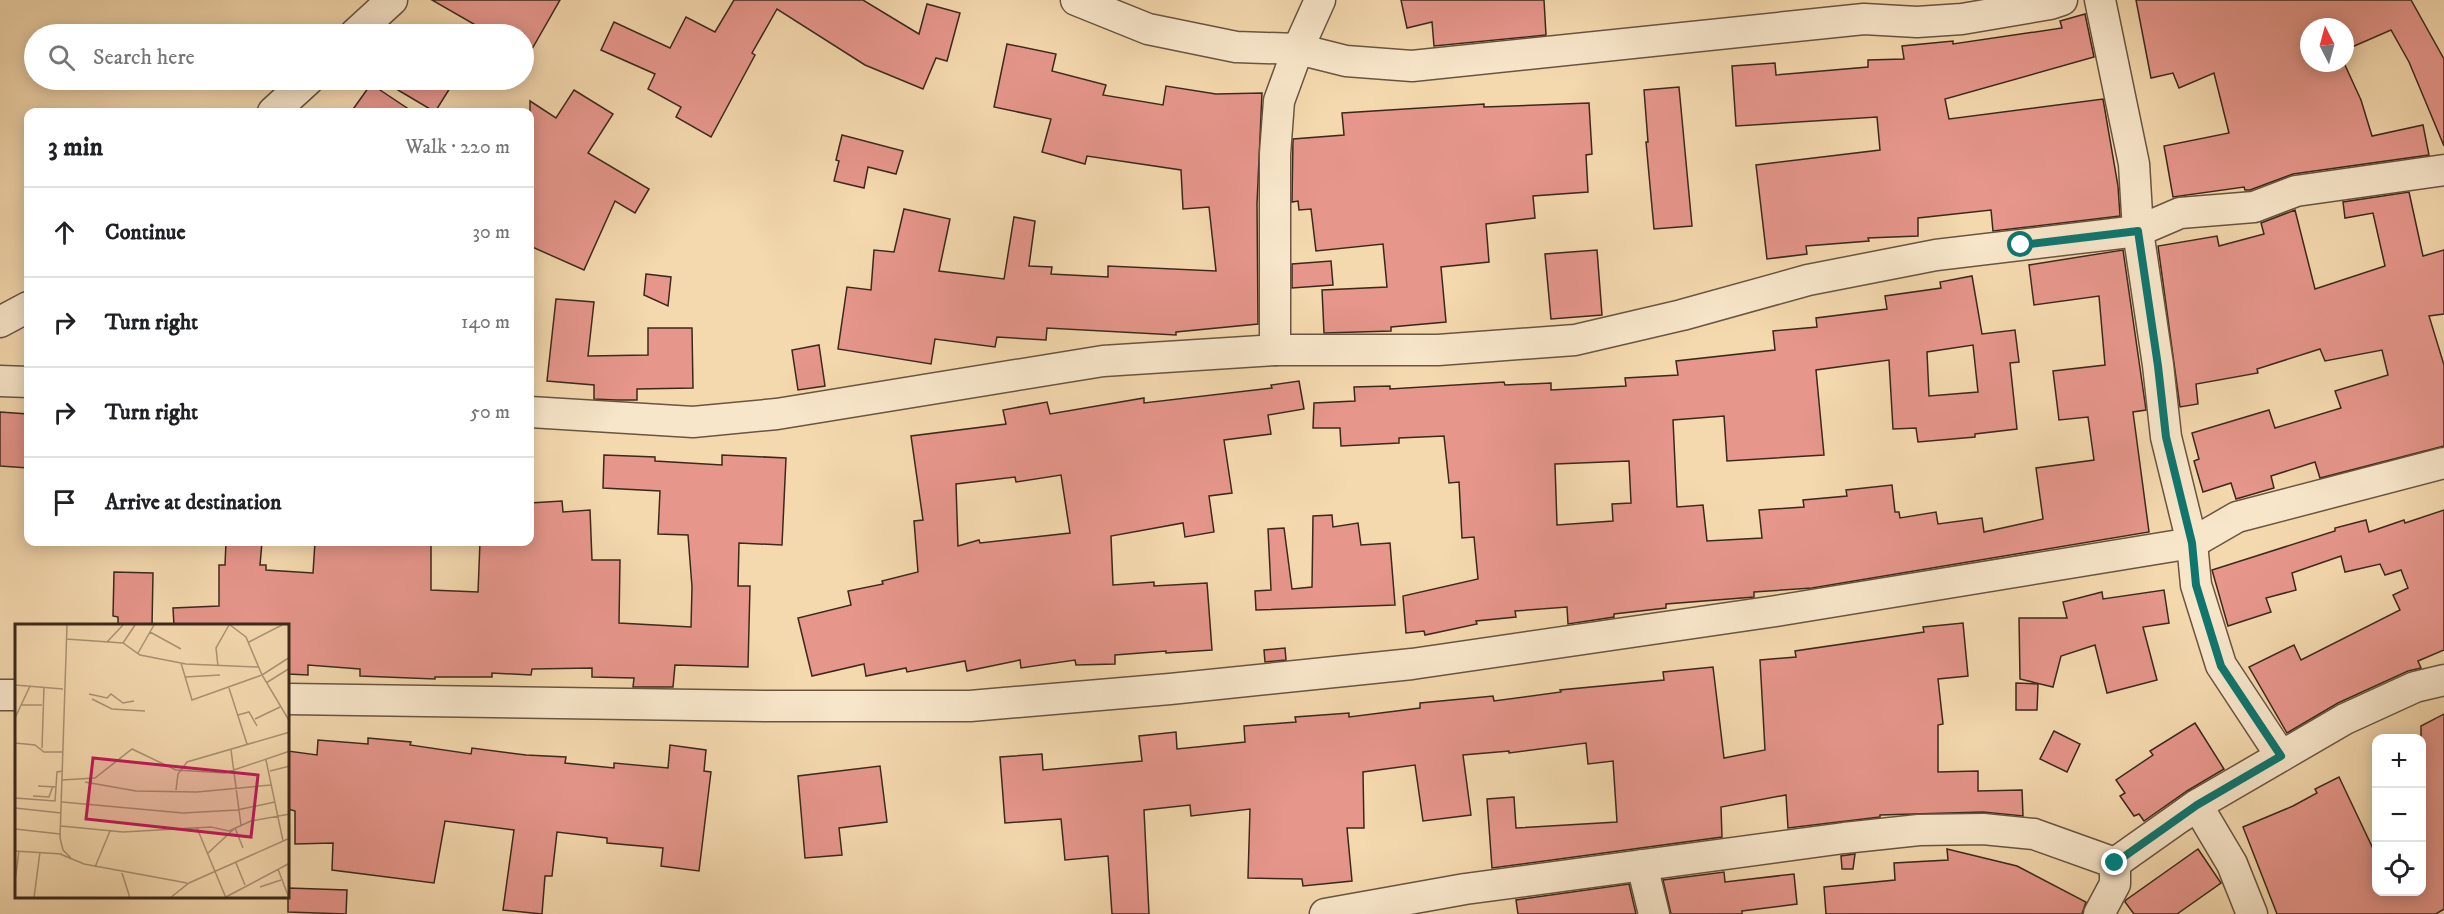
<!DOCTYPE html>
<html lang="en">
<head>
<meta charset="utf-8">
<style>
  :root { --surface:#fff; --page:#f2f2f2; --text:#202124; --muted:#757577; --line:#e0e0e0 }
  body { margin:0; font-family:"IM FELL DW Pica",serif; background:var(--page); color:var(--text) }
  .controls { position:absolute; right:18px; bottom:18px; display:grid; overflow:hidden; border-radius:12px; box-shadow:0 3px 15px #0003 }
  .controls button { width:54px; height:54px; display:grid; place-items:center; padding:0; border:0; border-bottom:2px solid var(--line); background:var(--surface); color:var(--text); font:30px sans-serif }
  .compass { position:absolute; left:2300px; top:18px; width:54px; height:54px; border-radius:50%; background:var(--surface); box-shadow:0 3px 15px #0003; rotate:354deg }
  .stop { position:absolute; width:18px; height:18px; margin:-14px; border:4px solid #0f766e; border-radius:50%; background:#fff }
  .stop.end { background:#0f766e; border-color:#fff; box-shadow:0 2px 6px #0008 }
  .list { margin:0; padding:0; list-style:none }
  h2 { display:flex; justify-content:space-between; align-items:center; height:78px; margin:0; padding:0 24px; font-size:26px }
  h2 small { font-size:20px; font-weight:400; color:var(--muted) }
  .list li { display:grid; grid-template-columns:39px 1fr auto; gap:18px; align-items:center; box-sizing:border-box; height:90px; padding:0 24px; border-top:2px solid var(--line) }
  .list b { display:block; font-size:22px; white-space:nowrap }
  .list em { font-size:20px; font-style:normal; color:var(--muted) }
  .icon { flex:none; width:33px; height:33px; fill:none; stroke:currentColor; stroke-width:2; stroke-linecap:round; stroke-linejoin:round }
  .map { position:relative; flex:none; width:2444px; height:914px; overflow:hidden }
  .search { position:absolute; background:var(--surface); box-shadow:0 3px 15px #0003; left:24px; top:24px; width:510px; height:66px; display:flex; align-items:center; gap:15px; box-sizing:border-box; padding:0 21px; border-radius:33px; color:var(--muted); font-size:22px }
  .panel { position:absolute; background:var(--surface); box-shadow:0 3px 15px #0003; left:24px; top:108px; width:510px; height:438px; border-radius:12px }
  .map>svg:first-child { display:block }
</style>
</head>
<body>
<div class="map">
<svg width="2444" height="914" viewBox="0 0 2444 914">
  <rect width="100%" height="100%" fill="#f4d8ae"/>
  <filter id="stains"><feTurbulence type="fractalNoise" baseFrequency=".00333" numOctaves="4"/><feColorMatrix values="0 0 0 0 .2 0 0 0 0 .09 0 0 0 0 .02 0 0 0 .5 -.17"/></filter>
  <radialGradient id="worn" r=".72"><stop offset=".6" stop-color="#630" stop-opacity="0"/><stop offset="1" stop-color="#630" stop-opacity=".3"/></radialGradient>
  <g fill="#e6968b" stroke="#3b291c" stroke-width="1.5" fill-rule="evenodd">
    <polygon points="432,0 560,0 524,63 524,34 491,34"/>
    <polygon points="734,0 863,0 919,34 927,4 960,13 947,61 936,58 923,89 865,65 777,9 752,53 755,55 711,137 676,117 681,107 648,89 655,74 601,50 614,22 670,48 686,17 715,32"/>
    <polygon points="1401,0 1544,0 1546,35 1434,46 1432,22 1407,28"/>
    <polygon points="2136,0 2411,0 2444,59 2444,146 2409,62 2391,30 2345,50 2345,27 2309,27 2309,63 2344,63 2361,100 2372,136 2423,125 2429,155 2293,174 2250,190 2245,190 2244,187 2173,197 2164,146 2229,133 2214,73 2179,88 2173,73 2151,78"/>
    <polygon points="2085,14 2094,57 1945,99 1949,119 2103,99 2118,186 2120,216 1993,231 1991,210 1918,218 1918,236 1868,238 1869,241 1806,246 1807,254 1767,259 1756,165 1880,150 1877,117 1736,126 1732,66 1775,63 1776,75 1868,67 1868,60 1904,59 1902,46 1953,41 1953,44 2062,28 2060,21"/>
    <polygon points="1007,44 1056,54 1052,71 1106,85 1103,95 1163,105 1166,86 1216,94 1262,93 1257,204 1258,324 1176,332 1176,335 1047,328 1046,340 997,337 995,347 935,339 931,364 838,349 847,287 871,290 874,250 894,252 904,209 950,219 939,271 1004,279 1014,217 1035,221 1029,266 1052,267 1051,274 1108,277 1108,266 1216,271 1209,207 1183,209 1181,170 1087,156 1085,164 1042,152 1051,119 994,107"/>
    <polygon points="381,80 455,80 435,112"/>
    <polygon points="371,84 413,112 351,112"/>
    <polygon points="1679,87 1692,226 1654,229 1646,142 1648,142 1644,90"/>
    <polygon points="574,90 613,114 588,153 649,189 635,213 615,201 584,270 530,246 530,101 556,118"/>
    <polygon points="1589,103 1592,154 1586,155 1588,192 1533,196 1535,218 1486,224 1489,262 1441,267 1446,322 1391,327 1391,331 1324,333 1322,290 1387,287 1383,244 1316,251 1311,209 1299,210 1298,201 1292,202 1293,139 1344,135 1342,113 1484,104 1484,107"/>
    <polygon points="842,135 903,151 896,174 868,167 864,188 834,181 839,161 836,160"/>
    <polygon points="2409,192 2423,256 2444,250 2444,314 2429,316 2444,365 2444,446 2320,478 2315,462 2271,476 2274,488 2236,499 2231,483 2203,492 2194,461 2199,459 2192,433 2269,410 2275,428 2341,408 2335,391 2388,375 2382,350 2325,361 2320,349 2257,369 2258,373 2196,384 2198,404 2180,407 2158,246 2217,236 2219,246 2264,234 2261,223 2295,210 2315,289 2385,266 2373,213 2345,218 2343,202"/>
    <polygon points="1597,250 1602,315 1551,319 1545,254"/>
    <path d="M2123 250 2146 410 2133 412 2149 532 1812 588 1754 592V597L1666 604V608L1614 614V617L1568 624 1567 607 1515 611 1516 617 1476 621 1477 624 1425 635 1424 631 1406 633 1403 596 1478 579 1474 537 1462 538 1459 482 1449 483 1444 436 1399 438V443L1341 446 1340 428H1313L1314 403 1355 401 1354 387 1390 386V389L1504 382 1505 385 1551 383V390L1626 386 1625 378 1678 375 1676 361 1775 350 1773 331 1817 327 1816 318 1887 309 1885 296 1941 288 1940 282 1972 276 1982 334 2015 330 2019 362 2010 363 2017 429 1975 434V437L1918 442 1916 428 1893 429 1889 360 1816 370 1824 455 1727 461 1724 416 1673 420 1677 507 1703 505 1707 541 1762 538 1759 510 1804 507 1803 500 1847 496 1846 490 1892 485 1895 512H1899L1900 518 1936 512 1938 524 1982 518 1984 532 2043 519 2036 468 2094 460 2088 417 2059 420 2053 371 2105 365 2099 296 2034 305 2029 265ZM1973 345 1978 392 1929 396 1927 352ZM1629 461 1631 503 1612 504 1613 521 1557 525 1555 464Z"/>
    <polygon points="1331,261 1333,285 1292,288 1292,264"/>
    <polygon points="646,274 671,277 668,306 644,295"/>
    <polygon points="556,299 594,302 588,356 648,355 648,328 692,328 693,388 637,389 637,400 616,400 594,399 594,385 547,381"/>
    <polygon points="819,345 825,386 798,390 792,350"/>
    <path d="M1299 381 1304 409 1268 415 1271 434 1224 440 1232 493 1209 496 1214 532 1185 537 1183 523 1111 536 1113 585 1154 582V586L1207 583 1212 650 1166 653V651L1115 655V664L1076 665 1075 660 1021 668 1020 660 967 671 965 661 907 672 906 668 866 676 864 664 812 676 798 618 851 605 848 591 883 584 882 581 918 572 914 521 923 520 911 436 1006 424 1003 410 1047 402 1050 414 1144 398V403L1272 388 1271 385ZM1061 475 1070 533 980 543 979 540 958 546 956 484 1015 477 1016 482Z"/>
    <polygon points="0,412 28,414 28,468 0,466"/>
    <polygon points="604,455 655,457 655,461 722,465 722,455 786,458 782,545 739,543 738,586 750,586 748,667 675,665 673,687 633,687 634,678 592,677 592,668 532,669 531,675 492,673 492,677 435,677 435,679 360,676 360,669 308,665 308,675 288,674 288,626 174,626 173,608 219,606 219,565 225,565 226,542 262,542 260,565 266,565 266,570 313,573 315,542 431,542 431,590 478,592 480,542 530,542 530,503 562,501 563,512 590,510 592,560 620,560 619,623 691,627 692,587 688,535 658,534 660,491 603,488"/>
    <polygon points="2444,510 2444,650 2418,661 2421,668 2408,671 2338,703 2287,733 2249,667 2294,645 2301,660 2400,610 2393,595 2408,588 2401,570 2385,575 2380,564 2345,572 2341,556 2292,573 2296,590 2266,598 2271,612 2228,626 2212,570 2335,531 2335,528 2366,520 2369,532 2404,520 2405,523"/>
    <polygon points="1332,515 1333,527 1358,523 1361,545 1390,543 1395,605 1256,610 1255,591 1271,590 1268,529 1284,528 1292,589 1312,587 1313,516"/>
    <polygon points="114,572 153,573 152,626 118,626 118,617 113,616"/>
    <polygon points="2164,590 2169,623 2143,627 2157,680 2107,693 2095,645 2061,656 2053,687 2020,679 2019,618 2067,618 2063,602 2102,592 2103,599"/>
    <polygon points="1963,623 1968,676 1938,679 1943,724 1938,725 1938,772 1978,771 1978,791 2022,790 2023,816 1983,812 1880,815 1880,817 1788,828 1786,795 1721,807 1722,837 1492,868 1487,799 1514,797 1516,828 1617,822 1613,761 1588,764 1586,743 1509,753 1509,751 1463,755 1471,815 1423,821 1415,765 1363,772 1364,828 1347,828 1352,881 1303,886 1302,879 1248,878 1250,809 1191,816 1190,805 1144,810 1149,914 1112,914 1108,856 1065,860 1061,819 1005,823 1000,757 1042,754 1043,770 1142,761 1139,736 1176,732 1177,749 1245,742 1244,726 1296,722 1295,717 1349,713 1349,717 1420,708 1420,703 1493,696 1494,701 1561,692 1560,690 1664,680 1663,672 1713,667 1724,758 1765,750 1760,660 1796,657 1795,651 1924,632 1923,627"/>
    <polygon points="1285,648 1286,660 1265,662 1264,650"/>
    <polygon points="2016,683 2038,684 2037,710 2016,710"/>
    <polygon points="2444,714 2444,909 2436,914 2277,914 2243,827 2293,806 2317,793 2315,789 2339,777 2376,855 2376,891 2421,891 2421,726"/>
    <polygon points="2195,723 2224,769 2187,791 2144,821 2139,814 2134,816 2120,796 2125,793 2116,780 2153,755 2150,751"/>
    <polygon points="2054,731 2080,744 2067,772 2040,759"/>
    <polygon points="368,738 411,742 410,745 471,754 472,748 526,755 566,757 565,763 614,768 614,763 668,768 670,745 706,750 704,771 711,772 699,871 661,866 663,848 607,843 607,838 557,832 552,876 545,876 542,914 503,910 514,830 445,821 434,883 332,870 333,843 295,844 295,811 288,809 288,751 317,755 318,740 368,744"/>
    <polygon points="880,766 887,822 839,828 842,855 805,858 798,776"/>
    <polygon points="1947,849 2017,866 2086,902 2082,914 1826,914 1824,887 1895,880 1894,863 1948,860"/>
    <polygon points="2198,849 2221,883 2177,914 2134,914 2125,902 2126,900"/>
    <polygon points="1855,854 1853,869 1842,869 1841,856"/>
    <polygon points="1724,872 1725,882 1794,874 1797,904 1742,911 1742,914 1671,914 1663,880"/>
    <polygon points="1629,884 1636,914 1518,914 1516,900"/>
    <polygon points="288,888 347,890 346,914 288,912"/>
  </g>
  <g fill="none" stroke-linecap="round" stroke-linejoin="round">
    <g stroke="#695540" stroke-width="33">
      <g id="minor">
        <polyline points="1076,0 1148,29 1236,47 1298,49 1346,61 1412,66 1864,19 1917,22 1962,19 2050,4 2062,0"/>
        <polyline points="2100,0 2134,164 2138,231 2158,365 2166,437 2192,543 2196,585 2221,665 2281,756"/>
        <polyline points="355,34 392,0"/>
        <polyline points="273,112 308,80"/>
        <polyline points="0,322 28,307"/>
        <polyline points="1275,350 1275,154 1279,101 1298,49 1320,0"/>
        <polyline points="0,381 28,382"/>
        <polyline points="530,412 693,422 777,414 1103,361 1275,350 1438,350 1575,340 1682,315 1808,280 1936,255 2138,231 2180,213 2254,207 2296,191 2444,170"/>
        <polyline points="0,695 16,695"/>
        <polyline points="288,699 767,706 970,706 1170,689 1412,664 1776,611 2192,543 2237,517 2444,463"/>
        <polyline points="2182,816 2197,805 2232,864 2252,914"/>
        <polyline points="2115,863 2197,805 2345,719 2415,687 2444,680"/>
        <polyline points="1642,865 1654,914"/>
        <polyline points="1325,914 1465,889 1844,838 1919,830 1983,829 2034,834 2115,863"/>
        <polyline points="2099,914 2115,884 2115,863"/>
      </g>
    </g>
    <use href="#minor" stroke="#f8e6ca" stroke-width="30"/>
  </g>
  <g fill="none" stroke-linecap="round" stroke-linejoin="round">
    <polyline stroke="#0f766e" stroke-width="8" points="2021,245 2138,231 2158,366 2166,437 2192,543 2196,585 2221,666 2281,756 2197,805 2115,863"/>
  </g>
  <g transform="translate(15 624)">
    <rect width="274" height="274" fill="#f4d8ae"/>
    <path fill="none" stroke="#aa9274" stroke-width="1.5" d="M52 1 45 214 48 226 56 234M215 1 231 13 247 51 275 98M135 8 166 25M51 15 108 19 125 31 171 40 243 43M92 18 108 1M234 18 267 1M108 19 120 1M123 29 139 1M166 39 177 76 247 51M203 42 201 24 214 1M247 51 275 33M170 53 205 51M251 59 275 44M0 61 48 65M214 64 232 120M74 70 92 74 96 70 108 79 119 77M77 75 97 85 130 87M7 81H27M223 91 234 88 242 102M0 94 15 62M240 95 265 83M0 119 20 121 29 128H48M27 124 29 63M216 126 226 201M251 136 268 217M255 147 275 142M47 156 80 154 117 125 161 146 210 149 275 127M70 158 121 167 182 168 256 161M23 162 41 163M161 166 163 150 172 138 275 108M18 172 34 173 38 162M0 174 40 177 42 148 48 147M47 178 168 189 222 186 260 178M0 184 46 189M46 202 108 208 196 203 214 207 236 197 275 190M182 204 211 274M0 205 45 210M0 227 47 230M45 230 69 240 172 259M192 230 220 204 228 224M221 239 230 261M80 243 95 207M263 245 274 274M107 249 115 274M0 257 4 227M245 263 266 256M19 274 25 228M155 274 174 259 275 214M209 274 275 239"/>
    <path fill="#c2185b" fill-opacity="0.15" stroke="#c2185b" stroke-width="3" d="M78 134 243 151 236 213 71 195Z"/>
    <rect width="274" height="274" fill="none" stroke="#3b291c" stroke-width="3"/>
  </g>
  <rect width="100%" height="100%" filter="url(#stains)"/>
  <rect width="100%" height="100%" fill="url(#worn)"/>
</svg>
<div class="controls">
<button>+</button>
<button>−</button>
<button><svg class="icon" aria-label="locate" viewBox="0 0 24 24"><circle cx="12" cy="12" r="6"/><path d="M12 2v4M12 18v4M2 12h4M18 12h4"/></svg></button>
</div>
<svg class="compass" viewBox="-18 -18 36 36"><path d="M0-13l5 13h-10z" fill="#e53935"/><path d="M0 13l5-13h-10z" fill="#757577"/></svg>
<div class="stop" style="left:2021px;top:245px"></div>
<div class="stop end" style="left:2115px;top:863px"></div>
<div class="search"><svg class="icon" aria-label="search" viewBox="0 0 24 24"><circle cx="10" cy="10" r="6"/><path d="M15 15l6 6"/></svg>Search here</div>
<section class="panel">
<h2>3 min<small>Walk · 220 m</small></h2>
<ul class="list">
<li><svg class="icon" aria-label="ahead" viewBox="0 0 24 24"><path d="M12 20V5M6 11l6-6 6 6"/></svg><div><b>Continue</b></div><em>30 m</em></li>
<li><svg class="icon" aria-label="right" viewBox="0 0 24 24"><path d="M7 20v-9h11M14 6l5 5-5 5"/></svg><div><b>Turn right</b></div><em>140 m</em></li>
<li><svg class="icon" aria-label="right" viewBox="0 0 24 24"><path d="M7 20v-9h11M14 6l5 5-5 5"/></svg><div><b>Turn right</b></div><em>50 m</em></li>
<li><svg class="icon" aria-label="arrive" viewBox="0 0 24 24"><path d="M6 21V4h12l-3 4 3 4H6"/></svg><div><b>Arrive at destination</b></div></li>
</ul>
</section>
</div>
</body>
</html>
